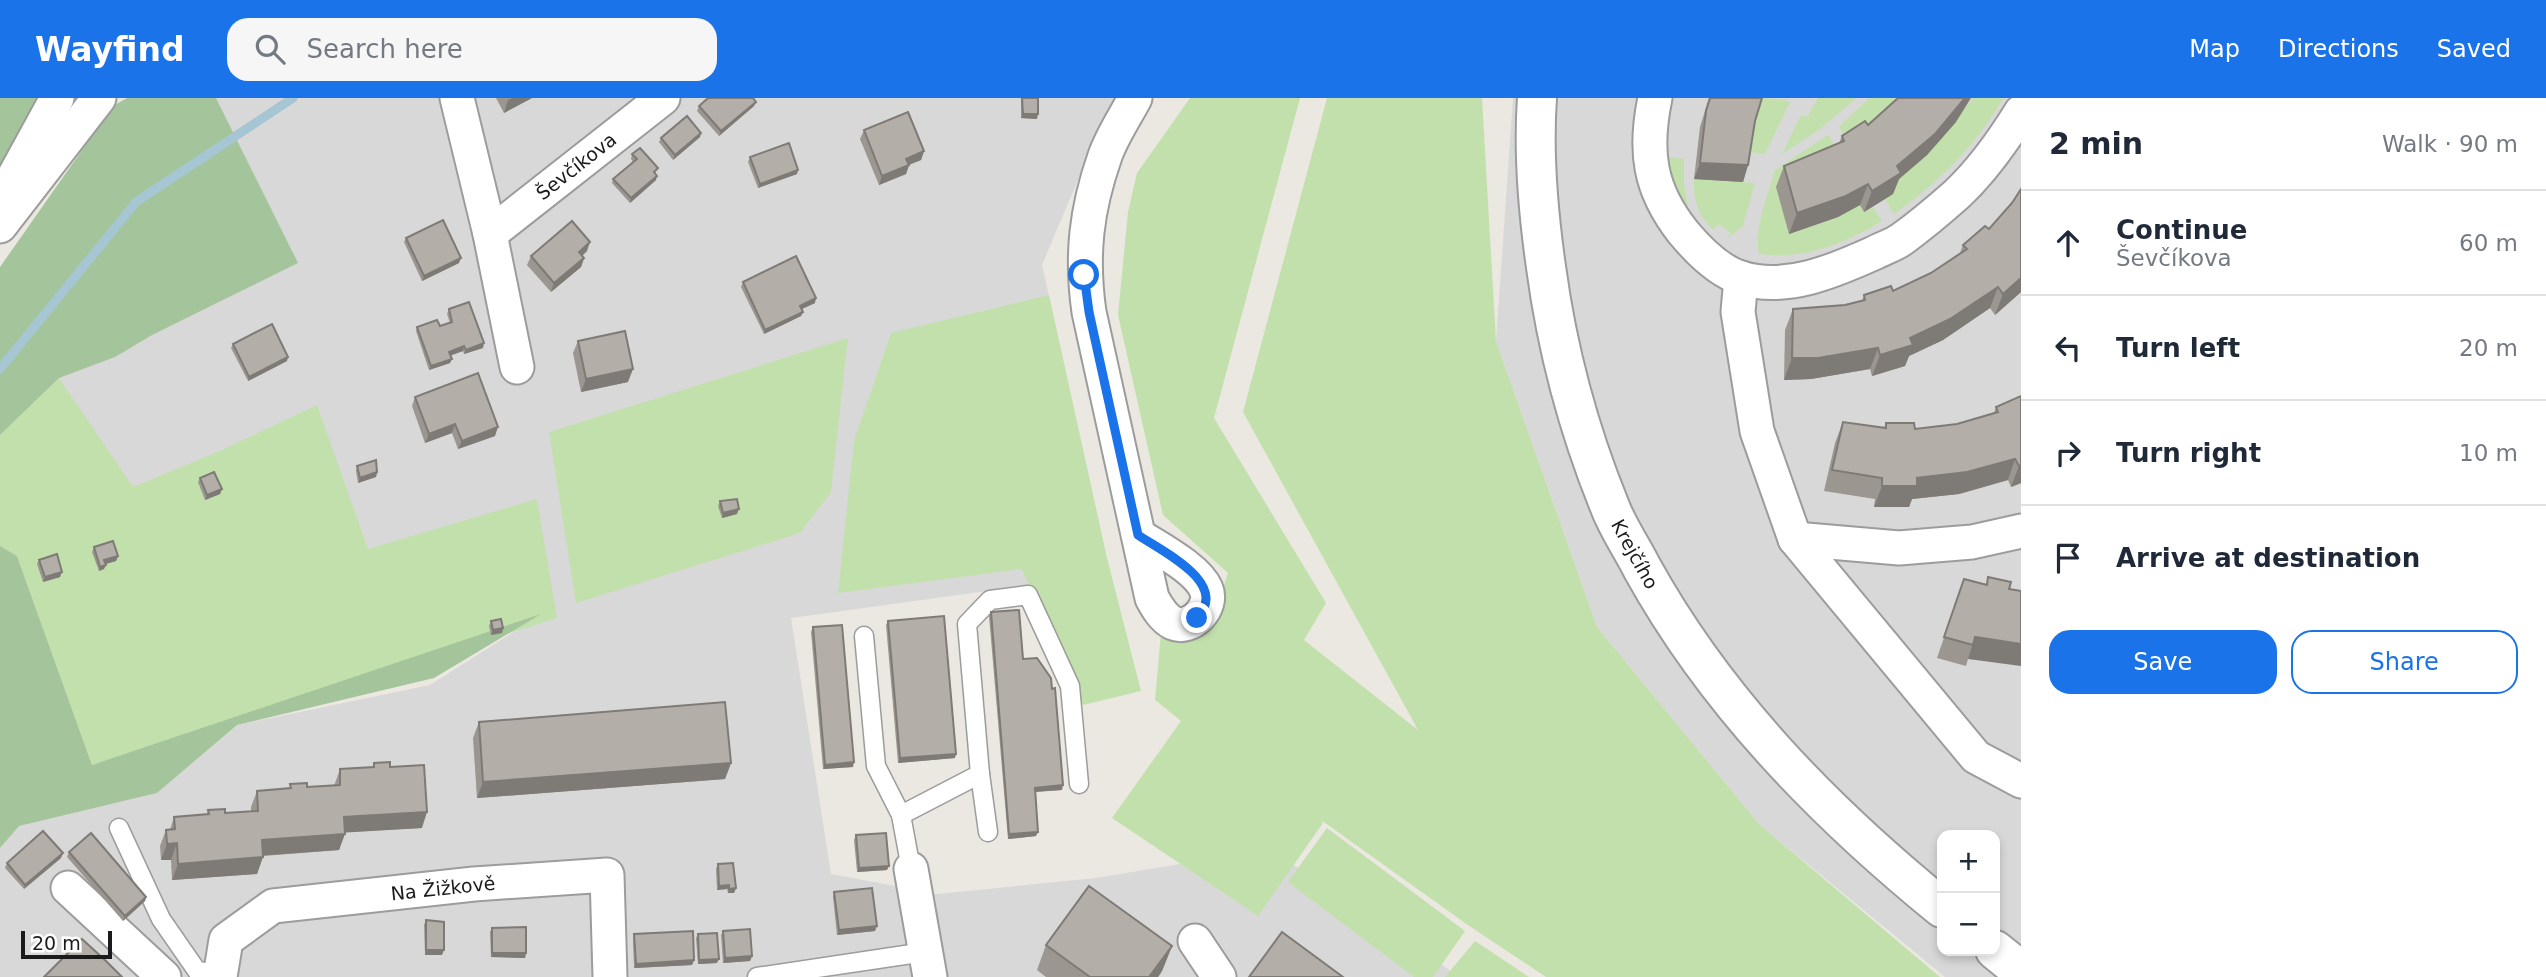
<!DOCTYPE html>
<html lang="en">
<head>
<meta charset="utf-8">
<style>
  :root { --surface:#fff; --page:#f6f6f7; --text:#1f2937; --muted:#747a83; --line:#e0e1e3; --accent:#1a73e8 }
  body { margin:0; font-family:"DejaVu Sans",sans-serif; background:var(--page); color:var(--text) }
  .controls { position:absolute; right:21px; bottom:21px; display:grid; overflow:hidden; border-radius:14px; box-shadow:0 4px 10px #0003 }
  .controls button { width:63px; height:63px; display:grid; place-items:center; padding:0; border:0; border-bottom:2px solid var(--line); background:var(--surface); color:var(--text); font:35px sans-serif }
  .scale { position:absolute; left:21px; bottom:18px; width:91px; box-sizing:border-box; padding-left:7px; border:4px solid #1b1b1b; border-top:0; font-size:19px; line-height:24px; white-space:nowrap; color:#1b1b1b; -webkit-text-stroke:5px #fff; paint-order:stroke }
  .stop { position:absolute; width:21px; height:21px; margin:-16px; border:5px solid #1a73e8; border-radius:50%; background:#fff }
  .stop.end { background:#1a73e8; border-color:#fff; box-shadow:0 2px 7px #0008 }
  .list { margin:0; padding:0; list-style:none }
  h2 { display:flex; justify-content:space-between; align-items:center; height:91px; margin:0; padding:0 28px; font-size:30px }
  h2 small { font-size:23px; font-weight:400; color:var(--muted) }
  .list li { display:grid; grid-template-columns:46px 1fr auto; gap:21px; align-items:center; box-sizing:border-box; height:105px; padding:0 28px; border-top:2px solid var(--line) }
  .list b { display:block; font-size:26px; white-space:nowrap }
  .list p { margin:0; font-size:23px; white-space:nowrap; color:var(--muted) }
  .list em { font-size:23px; font-style:normal; color:var(--muted) }
  .actions { display:flex; gap:14px; padding:21px 28px }
  .actions a { flex:1; padding:16px 0; border:2px solid var(--accent); border-radius:21px; text-align:center; font-size:24px; color:var(--accent) }
  .actions .main { background:var(--accent); color:#fff }
  .icon { flex:none; width:38px; height:38px; fill:none; stroke:currentColor; stroke-width:2; stroke-linecap:round; stroke-linejoin:round }
  .map { position:relative; flex:none; width:2021px; height:879px; overflow:hidden }
  header { display:flex; align-items:center; gap:42px; box-sizing:border-box; height:98px; padding:0 35px; background:var(--accent); color:#fff }
  header strong { font-size:33px }
  nav { display:flex; gap:38px; margin-inline-start:auto; font-size:24px }
  .search { width:490px; height:63px; background:var(--page); display:flex; align-items:center; gap:18px; box-sizing:border-box; padding:0 24px; border-radius:21px; color:var(--muted); font-size:26px }
  main { display:flex }
  aside { flex:1; background:var(--surface) }
  .map>svg:first-child { display:block }
</style>
</head>
<body>
<header>
<strong>Wayfind</strong>
<div class="search"><svg class="icon" aria-label="search" viewBox="0 0 24 24"><circle cx="10" cy="10" r="6"/><path d="M15 15l6 6"/></svg>Search here</div>
<nav><a>Map</a><a>Directions</a><a>Saved</a></nav>
</header>
<main>
<div class="map">
<svg width="2021" height="879" viewBox="0 0 2021 879">
  <rect width="100%" height="100%" fill="#ebe8e1"/>
  <g fill="#d9d8d8" fill-rule="evenodd">
    <polygon points="216,0 1116,0 1105,18 1042,167 1110,476 791,520 831,776 938,796 1096,780 1270,751 1460,879 0,879 0,750 18,728 157,695 237,627 430,587 539,518 17,458 0,448 0,337 59,280 297,165"/>
    <path d="M1513 0H2021V879H1945L1759 726 1597 529 1496 243ZM1942 737H1995V853H1942Z"/>
  </g>
  <g fill="#c2e0ac">
    <polygon points="1190,0 1300,0 1214,320 1326,505 1304,542 1418,632 1243,314 1327,0 1482,0 1496,243 1597,529 1759,726 1940,879 1546,879 1465,825 1321,722 1323,725 1258,818 1112,720 1181,623 1155,602 1161,535 1187,540 1209,533 1228,475 1163,417 1118,217 1128,114 1137,75"/>
    <path d="M1761 0C1771 1 1779 0 1790 4L1765 56 1747 54Z"/>
    <polygon points="1818,0 1856,0 1820,31 1782,56 1801,17 1807,19"/>
    <polygon points="1869,0 1912,0 1851,48 1839,29"/>
    <path d="M1973 0H2003C1977 47 1938 85 1894 116L1885 101 1889 89 1927 57Z"/>
    <path d="M1828 37 1840 56 1789 136 1838 119 1860 107 1864 114 1873 109 1882 123C1843 146 1806 162 1759 156 1753 133 1769 94 1775 72Z"/>
    <polygon points="1670,59 1684,61 1684,87 1689,114 1680,108 1665,61"/>
    <path d="M1694 81 1755 85 1743 128 1727 141 1731 135 1718 126 1714 132C1698 118 1693 102 1694 81Z"/>
    <polygon points="1049,197 1107,460 1141,593 1083,607 1022,471 838,495 854,343 891,235"/>
    <polygon points="848,240 831,394 800,435 576,505 549,334"/>
    <polygon points="59,280 133,389 222,352 317,307 368,451 537,401 557,520 92,667 17,458 0,448 0,337"/>
    <polygon points="1327,730 1465,833 1433,879 1414,879 1288,784"/>
    <polygon points="1475,843 1529,879 1445,879"/>
  </g>
  <g fill="#a4c59b">
    <polygon points="0,0 79,0 0,92"/>
    <polygon points="127,0 216,0 298,165 152,237 115,259 59,280 0,337 0,169 113,8"/>
    <polygon points="0,448 17,458 92,667 541,516 434,580 237,627 157,695 19,728 0,750"/>
  </g>
  <g fill="none" stroke-linecap="round" stroke-linejoin="round">
    <polyline stroke="#a6c6d4" stroke-width="9" points="0,271 136,104 293,0"/>
    <g stroke="#9c9c9c" stroke-width="21">
      <g id="service">
        <polyline points="864,538 876,668 901,717 911,771"/>
        <polyline points="901,717 980,676"/>
        <polyline points="119,730 161,821 197,873 220,876"/>
        <polyline points="988,734 980,676 967,526 990,502 1028,497 1070,588 1079,686"/>
        <polyline points="757,879 925,854"/>
      </g>
    </g>
    <g stroke="#9c9c9c" stroke-width="37">
      <g id="minor">
        <polyline points="457,0 490,136 517,269"/>
        <path d="M1135 0C1125 19 1112 38 1105 58 1086 112 1081 158 1089 214L1152 500C1157 509 1163 520 1173 525 1191 533 1214 509 1206 491 1197 470 1157 450 1138 437"/>
        <path d="M1655 0C1644 53 1649 91 1683 134 1698 152 1718 173 1741 180 1786 194 1834 173 1874 155 1883 150 1894 147 1902 141 1920 128 1939 112 1956 97 1981 74 2003 43 2021 14"/>
        <polyline points="6,93 57,0"/>
        <polyline points="0,128 99,0"/>
        <polyline points="490,136 663,0"/>
        <polyline points="1741,180 1738,214 1757,333 1795,441 1976,659 2021,683"/>
        <polyline points="1795,441 1899,450 1972,444 2021,433"/>
        <polyline points="911,771 930,879"/>
        <polyline points="68,790 164,879"/>
        <polyline points="1195,843 1219,879"/>
        <polyline points="220,879 226,842 273,808 474,786 607,777 610,879"/>
      </g>
    </g>
    <g stroke="#9c9c9c" stroke-width="42">
      <g id="tertiary">
        <path d="M1537 0C1533 56 1538 113 1546 169 1557 251 1579 333 1610 409 1618 430 1632 450 1642 470 1716 604 1824 714 1942 810"/>
        <polyline points="1995,852 2021,873"/>
      </g>
    </g>
    <use href="#service" stroke="#fff" stroke-width="18"/>
    <use href="#minor" stroke="#fff" stroke-width="33"/>
    <use href="#tertiary" stroke="#fff" stroke-width="38"/>
  </g>
  <g fill="#9b9690">
    <polygon points="496,0 532,0 504,15"/>
    <polygon points="1022,0 1037,21 1021,20 1021,4"/>
    <polygon points="1709,0 1762,0 1755,23 1748,67 1743,84 1694,81 1700,29"/>
    <polygon points="699,8 754,8 719,38 697,13"/>
    <polygon points="1956,24 1927,57 1899,81 1893,96 1864,114 1860,107 1838,119 1789,136 1776,89 1784,68 1839,45 1842,38 1868,27"/>
    <polygon points="864,32 924,53 921,62 909,67 906,76 879,87 860,41"/>
    <polygon points="700,39 673,62 659,44 661,40"/>
    <polygon points="632,56 656,75 655,76 656,82 630,105 612,85 613,81 633,64 631,61"/>
    <polygon points="750,59 797,76 758,90 748,64"/>
    <polygon points="2021,91 2021,194 1995,217 1990,210 1943,242 1909,258 1905,268 1872,278 1870,271 1811,281 1784,282 1785,232 1793,211 1845,207 1862,203 1864,197 1893,193 1931,175 1960,155 1963,147 1989,131 2012,105"/>
    <polygon points="406,140 459,165 422,183 404,144"/>
    <polygon points="587,153 582,158 584,160 581,169 551,194 527,167 531,158"/>
    <polygon points="743,184 815,205 801,211 803,214 801,218 764,236 741,189"/>
    <polygon points="449,211 483,250 464,256 463,253 450,257 450,265 429,272 416,233 417,229 440,228 450,225 447,216"/>
    <polygon points="578,243 628,284 581,294 573,255"/>
    <polygon points="233,246 287,263 248,283 231,250"/>
    <polygon points="2021,298 2021,385 2011,389 2008,382 1959,396 1912,401 1909,409 1874,409 1875,401 1824,393 1835,345 1843,324 1884,330 1886,325 1915,331 1957,326 1994,315 1996,309"/>
    <polygon points="415,299 495,338 458,351 452,335 425,345 412,308"/>
    <polygon points="357,368 377,374 376,379 358,385 356,373"/>
    <polygon points="200,380 222,391 220,396 205,402 198,384"/>
    <polygon points="720,403 737,416 722,420 718,408"/>
    <polygon points="94,449 118,458 116,463 105,466 104,471 99,473 92,454"/>
    <polygon points="39,462 60,479 43,484 37,466"/>
    <polygon points="1988,479 2009,491 1968,561 1966,568 1937,560 1964,481 1986,486"/>
    <polygon points="991,514 1023,561 1062,692 1035,694 1036,738 1008,741 989,518"/>
    <polygon points="491,523 503,530 502,535 491,537 489,528"/>
    <polygon points="888,523 955,660 898,665 886,527"/>
    <polygon points="813,529 853,669 823,671 811,534"/>
    <polygon points="479,624 731,665 725,681 477,700 473,640"/>
    <polygon points="374,665 390,669 422,730 345,734 339,752 263,758 257,776 172,782 171,762 161,762 160,748 166,732 170,732 174,719 207,716 208,712 225,715 251,713 251,709 257,693 289,691 290,686 307,689 334,688 340,671 372,670"/>
    <polygon points="856,737 887,772 857,774 854,742"/>
    <polygon points="69,754 146,799 145,803 123,823 67,759"/>
    <polygon points="61,760 24,791 5,770 7,765"/>
    <polygon points="718,766 736,790 734,795 728,795 727,791 717,792 716,771"/>
    <polygon points="834,794 875,833 837,837 833,799"/>
    <polygon points="426,822 442,857 425,857 424,827"/>
    <polygon points="492,830 526,855 525,860 491,859 490,834"/>
    <polygon points="723,833 752,858 750,863 723,865 721,837"/>
    <polygon points="634,836 694,862 692,867 634,870 633,841"/>
    <polygon points="698,836 717,865 698,866 696,840"/>
    <polygon points="1046,847 1172,848 1162,873 1158,879 1046,879 1037,872"/>
  </g>
  <g fill="#7e7a76">
    <polygon points="513,0 532,0 504,15 508,2"/>
    <polygon points="1965,0 1971,0 1956,24 1927,57 1899,81 1893,96 1864,114 1872,93"/>
    <polygon points="756,4 754,8 719,38 721,33"/>
    <polygon points="1023,16 1038,16 1037,21 1021,20"/>
    <polygon points="701,35 700,39 673,62 675,57"/>
    <polygon points="924,53 921,62 903,69 906,61"/>
    <polygon points="1700,65 1748,67 1743,84 1694,81"/>
    <polygon points="909,67 906,76 879,87 882,78"/>
    <polygon points="798,72 797,76 758,90 760,86"/>
    <polygon points="657,78 656,82 630,105 631,100"/>
    <polygon points="1868,86 1860,107 1838,119 1789,136 1797,115"/>
    <polygon points="590,144 587,153 576,163 579,154"/>
    <polygon points="461,160 459,165 422,183 424,178"/>
    <polygon points="584,160 581,169 551,194 554,185"/>
    <polygon points="2021,172 2021,194 1995,217 2003,196"/>
    <polygon points="1998,189 1990,210 1943,242 1909,258 1905,268 1872,278 1880,257"/>
    <polygon points="816,200 815,205 798,213 800,208"/>
    <polygon points="803,214 801,218 764,236 765,232"/>
    <polygon points="484,245 483,250 464,256 466,252"/>
    <polygon points="464,248 463,253 447,259 449,254"/>
    <polygon points="1878,250 1870,271 1811,281 1784,282 1792,260"/>
    <polygon points="288,259 287,263 248,283 249,279"/>
    <polygon points="452,261 450,265 429,272 431,268"/>
    <polygon points="633,271 628,284 581,294 586,281"/>
    <polygon points="455,326 452,335 425,345 429,336"/>
    <polygon points="498,329 495,338 458,351 462,343"/>
    <polygon points="2015,361 2008,382 1959,396 1912,401 1909,409 1874,409 1882,388"/>
    <polygon points="2021,367 2021,385 2011,389 2019,368"/>
    <polygon points="377,374 376,379 358,385 360,380"/>
    <polygon points="222,391 220,396 205,402 207,397"/>
    <polygon points="739,411 737,416 722,420 723,415"/>
    <polygon points="118,458 116,463 102,467 104,462"/>
    <polygon points="106,467 104,471 99,473 100,469"/>
    <polygon points="62,474 60,479 43,484 45,479"/>
    <polygon points="503,530 502,535 491,537 493,532"/>
    <polygon points="1975,539 2021,546 2021,568 1968,561"/>
    <polygon points="956,656 955,660 898,665 900,660"/>
    <polygon points="854,664 853,669 823,671 825,667"/>
    <polygon points="731,665 725,681 477,700 483,684"/>
    <polygon points="1063,687 1062,692 1033,694 1035,690"/>
    <polygon points="427,714 422,730 338,735 344,719"/>
    <polygon points="1038,734 1036,738 1008,741 1009,736"/>
    <polygon points="345,736 339,752 256,758 262,742"/>
    <polygon points="177,745 171,762 161,762 167,746"/>
    <polygon points="63,755 61,760 24,791 25,787"/>
    <polygon points="263,759 257,776 172,782 178,766"/>
    <polygon points="889,768 887,772 857,774 859,770"/>
    <polygon points="729,787 727,791 717,792 719,788"/>
    <polygon points="736,790 734,795 728,795 729,791"/>
    <polygon points="146,799 145,803 123,823 125,818"/>
    <polygon points="877,828 875,833 837,837 839,832"/>
    <polygon points="1172,848 1162,873 1158,879 1149,879"/>
    <polygon points="426,852 444,852 442,857 425,857"/>
    <polygon points="492,855 526,855 525,860 491,859"/>
    <polygon points="752,858 750,863 723,865 725,860"/>
    <polygon points="719,861 717,865 698,866 699,862"/>
    <polygon points="694,862 692,867 634,870 636,866"/>
  </g>
  <g fill="#b4aea8" stroke="#7e7a76" stroke-width="2">
    <polygon points="708,0 753,0 756,4 721,33 699,8"/>
    <polygon points="1022,0 1038,0 1038,16 1023,16"/>
    <polygon points="1710,0 1762,0 1755,23 1748,67 1700,65 1706,13"/>
    <polygon points="1898,0 1965,0 1935,36 1897,68 1901,75 1872,93 1868,86 1846,98 1797,115 1784,68 1844,43 1842,38 1865,23 1868,27"/>
    <polygon points="908,14 924,53 906,61 909,67 882,78 864,32"/>
    <polygon points="687,18 701,35 675,57 661,40"/>
    <polygon points="789,45 798,72 760,86 750,59"/>
    <polygon points="640,50 658,70 654,74 657,78 631,100 613,81 637,61 632,56"/>
    <polygon points="2021,91 2021,180 2003,196 1998,189 1950,221 1910,240 1913,247 1880,257 1878,250 1818,260 1792,260 1793,211 1845,207 1865,202 1864,197 1891,188 1893,193 1931,175 1967,151 1963,147 1985,128 1989,131 2012,105"/>
    <polygon points="443,122 461,160 424,178 406,140"/>
    <polygon points="572,123 590,144 579,154 584,160 554,185 531,158"/>
    <polygon points="796,158 816,200 800,208 803,214 765,232 743,184"/>
    <polygon points="469,204 484,245 466,252 464,248 449,254 452,261 431,268 417,229 437,222 440,228 452,224 449,211"/>
    <polygon points="272,226 288,259 249,279 233,246"/>
    <polygon points="625,233 633,271 586,281 578,243"/>
    <polygon points="478,275 498,329 462,343 455,326 429,336 415,299"/>
    <polygon points="2021,298 2021,367 2019,368 2015,361 1967,374 1917,380 1917,388 1882,388 1882,380 1832,372 1843,324 1886,330 1886,325 1914,325 1915,331 1957,326 1998,314 1996,309"/>
    <polygon points="376,362 377,374 360,380 357,368"/>
    <polygon points="214,374 222,391 207,397 200,380"/>
    <polygon points="737,401 739,411 723,415 720,403"/>
    <polygon points="113,443 118,458 104,462 106,467 100,469 94,449"/>
    <polygon points="57,456 62,474 45,479 39,462"/>
    <polygon points="1988,479 2011,484 2009,491 2021,493 2021,546 1975,539 1973,547 1944,539 1964,481 1987,487"/>
    <polygon points="1019,512 1023,561 1037,560 1051,580 1052,591 1055,590 1063,687 1035,690 1038,734 1009,736 991,514"/>
    <polygon points="944,518 956,656 900,660 888,523"/>
    <polygon points="501,521 503,530 493,532 491,523"/>
    <polygon points="842,527 854,664 825,667 813,529"/>
    <polygon points="725,604 731,665 483,684 479,624"/>
    <polygon points="390,664 390,669 424,667 427,714 344,719 345,736 262,742 263,759 178,766 177,745 167,746 166,732 175,731 174,719 209,716 208,712 225,711 225,715 258,713 257,693 291,690 290,686 307,685 307,689 340,687 340,671 374,669 374,665"/>
    <polygon points="43,733 63,755 25,787 7,765"/>
    <polygon points="91,735 146,799 125,818 69,754"/>
    <polygon points="886,735 889,768 859,770 856,737"/>
    <polygon points="733,765 736,790 729,791 729,787 719,788 718,766"/>
    <polygon points="1089,788 1172,848 1149,879 1090,879 1046,847"/>
    <polygon points="872,790 877,828 839,832 834,794"/>
    <polygon points="426,822 444,824 444,852 426,852"/>
    <polygon points="526,829 526,855 492,855 492,830"/>
    <polygon points="750,831 752,858 725,860 723,833"/>
    <polygon points="693,833 694,862 636,866 634,836"/>
    <polygon points="1282,834 1343,879 1249,879"/>
    <polygon points="717,835 719,861 699,862 698,836"/>
    <polygon points="82,841 107,864 122,879 44,879"/>
  </g>
  <g fill="none" stroke-linecap="round" stroke-linejoin="round">
    <path stroke="#1a73e8" stroke-width="9" d="M1084 177 1089 214 1138 437C1163 454 1230 485 1197 520"/>
  </g>
  <g text-anchor="middle" dominant-baseline="central" stroke-width="5" stroke-linejoin="round" paint-order="stroke">
    <g font-size="19" fill="#1b1b1b" stroke="#fff">
      <text transform="translate(576 68) rotate(-38)">Ševčíkova</text>
      <text transform="translate(1635 456) rotate(61)">Krejčího</text>
      <text transform="translate(443 790) rotate(-6)">Na Žižkově</text>
    </g>
  </g>
</svg>
<div class="controls">
<button>+</button>
<button>−</button>
</div>
<div class="scale">20 m</div>
<div class="stop" style="left:1084px;top:177px"></div>
<div class="stop end" style="left:1197px;top:520px"></div>
</div>
<aside>
<h2>2 min<small>Walk · 90 m</small></h2>
<ul class="list">
<li><svg class="icon" aria-label="ahead" viewBox="0 0 24 24"><path d="M12 20V5M6 11l6-6 6 6"/></svg><div><b>Continue</b><p>Ševčíkova</p></div><em>60 m</em></li>
<li><svg class="icon" aria-label="left" viewBox="0 0 24 24"><path d="M17 20v-9H6M10 6l-5 5 5 5"/></svg><div><b>Turn left</b></div><em>20 m</em></li>
<li><svg class="icon" aria-label="right" viewBox="0 0 24 24"><path d="M7 20v-9h11M14 6l5 5-5 5"/></svg><div><b>Turn right</b></div><em>10 m</em></li>
<li><svg class="icon" aria-label="arrive" viewBox="0 0 24 24"><path d="M6 21V4h12l-3 4 3 4H6"/></svg><div><b>Arrive at destination</b></div></li>
</ul>
<div class="actions"><a class="main">Save</a><a>Share</a></div>
</aside>
</main>
</body>
</html>
